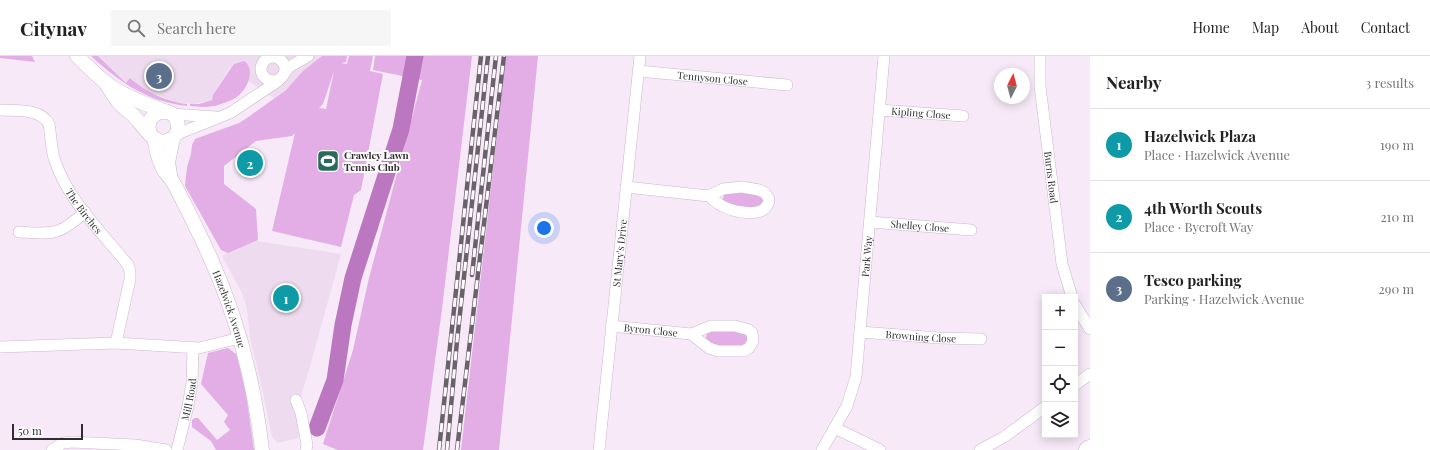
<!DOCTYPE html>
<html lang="en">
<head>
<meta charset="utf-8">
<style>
  :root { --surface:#fff; --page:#f6f6f6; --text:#222; --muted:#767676; --line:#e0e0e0; --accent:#286a5b }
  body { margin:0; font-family:"Playfair Display",serif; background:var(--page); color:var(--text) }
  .controls { position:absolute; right:12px; bottom:12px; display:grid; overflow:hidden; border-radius:0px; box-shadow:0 2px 10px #0003 }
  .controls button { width:36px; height:36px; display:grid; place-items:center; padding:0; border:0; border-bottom:1px solid var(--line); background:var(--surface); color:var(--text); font:20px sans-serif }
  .compass { position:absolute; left:994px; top:12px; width:36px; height:36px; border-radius:50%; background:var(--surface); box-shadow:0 2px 10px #0003; rotate:6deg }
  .scale { position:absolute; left:12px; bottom:10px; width:71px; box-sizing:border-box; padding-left:4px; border:2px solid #312c31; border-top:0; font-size:11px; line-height:14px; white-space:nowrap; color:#312c31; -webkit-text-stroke:3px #fefbfe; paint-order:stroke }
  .you { position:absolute; left:544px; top:172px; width:14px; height:14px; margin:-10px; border:3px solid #fff; border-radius:50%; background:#1a73e8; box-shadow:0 0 0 6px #1a73e833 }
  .badge { display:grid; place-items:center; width:26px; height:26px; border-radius:50%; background:var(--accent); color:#fff; font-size:13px; font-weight:700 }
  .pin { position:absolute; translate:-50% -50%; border:2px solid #fff; box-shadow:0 1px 4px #0006 }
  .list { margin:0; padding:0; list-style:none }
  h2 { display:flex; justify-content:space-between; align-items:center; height:52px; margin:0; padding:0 16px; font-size:17px }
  h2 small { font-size:13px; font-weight:400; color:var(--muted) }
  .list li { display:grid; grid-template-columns:26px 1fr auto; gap:12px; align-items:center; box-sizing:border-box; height:72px; padding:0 16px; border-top:1px solid var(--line) }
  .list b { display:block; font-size:15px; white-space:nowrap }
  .list p { margin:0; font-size:13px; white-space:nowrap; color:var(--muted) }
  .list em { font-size:13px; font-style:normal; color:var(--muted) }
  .icon { flex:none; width:22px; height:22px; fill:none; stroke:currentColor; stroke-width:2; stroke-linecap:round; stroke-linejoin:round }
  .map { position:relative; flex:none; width:1090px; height:394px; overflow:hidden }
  header { display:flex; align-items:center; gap:24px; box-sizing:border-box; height:56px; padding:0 20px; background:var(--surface); border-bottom:1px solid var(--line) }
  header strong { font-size:19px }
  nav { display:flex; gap:22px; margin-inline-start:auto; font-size:14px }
  .search { width:280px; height:36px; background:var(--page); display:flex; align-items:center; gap:10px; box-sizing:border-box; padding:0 14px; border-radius:0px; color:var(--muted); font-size:15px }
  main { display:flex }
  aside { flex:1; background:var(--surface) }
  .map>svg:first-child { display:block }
</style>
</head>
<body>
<header>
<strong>Citynav</strong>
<div class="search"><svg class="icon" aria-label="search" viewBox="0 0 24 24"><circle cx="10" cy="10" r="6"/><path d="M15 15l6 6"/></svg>Search here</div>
<nav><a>Home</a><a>Map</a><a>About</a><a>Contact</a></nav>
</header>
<main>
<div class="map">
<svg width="1090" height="394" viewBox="0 0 1090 394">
  <rect width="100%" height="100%" fill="#f7e9f8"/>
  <g fill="#eedbef">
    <polygon points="99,0 322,0 303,16 290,30 274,42 248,25 250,19 250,14 247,9 243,6 234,8 229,13 213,39 212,44 193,48 175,46 153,38 143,33 131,22 126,27"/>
    <polygon points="250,184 341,198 309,314 301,340 296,344 300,373 298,382 278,387 272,381 263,337 250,281 247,253 242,237 222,200"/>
  </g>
  <g fill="#e3aee6" fill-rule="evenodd">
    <polygon points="0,0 32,0 35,6 0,2"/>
    <path d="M91 0H98L126 27 130 22C147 37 165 45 187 48V50C146 45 121 27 91 0Z"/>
    <path d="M322 0H347L346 6 341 7 347 8 349 0H373L370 15 383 18 361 134 354 139 341 191 272 175 295 77 292 80 256 85 224 110V128L256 153 258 184 228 197 221 194 185 130 187 111 191 98 192 89 195 83 239 67 247 62 286 34 303 15ZM334 15 326 53 319 52 323 48Z"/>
    <polygon points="375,0 472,0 442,253 423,394 338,394 323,388 353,294 369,222 422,24 373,14"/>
    <polygon points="506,0 538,0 499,394 461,394"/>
    <path d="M244 5C256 13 248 32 238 40 233 44 227 46 221 48 210 52 201 51 190 50V48H199L212 44 213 39 231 12 234 8Z"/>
    <path d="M729 135 759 137 764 144 763 148C749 155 736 150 723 145 723 139 724 137 729 135Z"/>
    <polygon points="708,275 742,275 749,281 745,291 715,290 706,284 706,281"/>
    <polygon points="228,292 236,298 238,304 246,338 254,394 216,394 211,385 192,371 192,364 195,362 198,362 217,384 230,374 224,366 228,359 201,328 208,297"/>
  </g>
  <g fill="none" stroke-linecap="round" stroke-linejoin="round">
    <polyline stroke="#bb77bf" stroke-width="17" points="317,372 335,324 343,269 353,222 401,73 415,0"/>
    <g stroke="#c7bac8" stroke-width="12">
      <g id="minor">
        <path id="s1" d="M1040 0V30L1062 208 1072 241"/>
        <circle cx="273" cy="13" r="12"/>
        <path id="s2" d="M638 15 787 29"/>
        <polyline points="285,16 289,11 308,0"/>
        <path id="s3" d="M0 54C16 55 41 52 49 68 51 79 51 92 54 102 67 144 102 176 128 209L130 215V223L116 287"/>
        <path id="s4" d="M879 54 963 60"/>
        <polyline points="171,58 216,61"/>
        <polyline points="175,79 230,57 278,25"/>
        <path d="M626 131 709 140 723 133 742 131 759 134 765 137 769 143C768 164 734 156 722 150 717 147 713 144 709 140"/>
        <path id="s5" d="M870 166 971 174"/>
        <path d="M19 176C54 178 58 180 85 156"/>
        <polyline points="1075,249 1090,273"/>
        <path id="s6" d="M611 270 691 278 711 270H735L749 274 752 277 753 285 749 292 743 295H718L709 292 691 278"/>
        <path id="s7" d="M860 276 939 282 981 283"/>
        <polyline points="0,291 116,287 199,292 240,282"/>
        <polyline points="1075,329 1090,318"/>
        <polyline points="296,344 301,357 307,389 306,394"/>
        <polyline points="835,372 880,394"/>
        <polyline points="52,394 63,387 72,386 135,389 166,394"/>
        <path id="s8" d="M177 394 188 350 192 327 193 292"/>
        <path id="s9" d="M599 394 640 0"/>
        <path id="s10" d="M822 394 847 350 856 321 884 0"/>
        <polyline points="980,394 1004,381 1045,351"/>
      </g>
    </g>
    <g stroke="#c7bac8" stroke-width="15">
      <g id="tertiary">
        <path d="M77 0C86 9 95 18 105 26 123 40 145 48 167 56"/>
        <path d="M105 26C110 33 114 41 119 47 123 51 128 55 133 59 140 66 150 82 159 85 163 86 169 85 173 82 178 78 179 71 177 65 171 47 142 57 150 78"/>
        <path id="s11" d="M154 82C156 92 158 105 164 114 166 118 170 121 173 126 184 146 194 167 204 188 235 253 254 323 262 394"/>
        <polyline points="170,119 168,106 173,82"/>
      </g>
    </g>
    <g stroke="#c7bac8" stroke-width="19">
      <polyline id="primary" points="1088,394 1090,393"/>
    </g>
    <use href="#minor" stroke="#fff" stroke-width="11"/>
    <use href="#tertiary" stroke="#fff" stroke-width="14"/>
    <use href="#primary" stroke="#fff" stroke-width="18"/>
    <g stroke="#6a626a" stroke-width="4.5">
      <g id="rail">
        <polyline points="472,219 496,0"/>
        <polyline points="439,394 481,0"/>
        <polyline points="447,394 457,285 488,0"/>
        <polyline points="457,394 504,0"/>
      </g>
    </g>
    <use href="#rail" stroke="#fefbfe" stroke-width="3" stroke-dasharray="9" stroke-linecap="butt"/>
  </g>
  <defs>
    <g id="stadium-square" transform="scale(1.15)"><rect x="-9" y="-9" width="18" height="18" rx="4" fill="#286a5b" stroke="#fefbfe"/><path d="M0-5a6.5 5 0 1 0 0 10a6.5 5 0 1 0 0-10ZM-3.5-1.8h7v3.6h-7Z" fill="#fff"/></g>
  </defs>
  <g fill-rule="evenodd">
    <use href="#stadium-square" x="328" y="105"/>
  </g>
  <g text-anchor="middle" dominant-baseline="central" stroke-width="4" stroke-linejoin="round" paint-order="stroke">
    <g font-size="10" fill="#312c31" stroke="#fefbfe">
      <text stroke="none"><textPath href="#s2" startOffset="75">Tennyson Close</textPath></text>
      <text stroke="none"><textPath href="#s4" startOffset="42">Kipling Close</textPath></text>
      <text stroke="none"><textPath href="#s1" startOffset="122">Burns Road</textPath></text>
      <text stroke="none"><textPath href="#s3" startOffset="149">The Birches</textPath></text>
      <text stroke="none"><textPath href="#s5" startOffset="50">Shelley Close</textPath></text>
      <text stroke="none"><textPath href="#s9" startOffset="198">St Mary's Drive</textPath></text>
      <text stroke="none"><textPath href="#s10" startOffset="202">Park Way</textPath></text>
      <text stroke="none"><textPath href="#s11" startOffset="188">Hazelwick Avenue</textPath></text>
      <text stroke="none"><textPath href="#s6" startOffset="40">Byron Close</textPath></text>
      <text stroke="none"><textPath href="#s7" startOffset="61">Browning Close</textPath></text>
      <text stroke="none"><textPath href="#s8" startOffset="52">Mill Road</textPath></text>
    </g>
    <g font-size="10" font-weight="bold" fill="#312c31" stroke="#fefbfe" text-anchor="start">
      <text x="344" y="99">Crawley Lawn<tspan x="344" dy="12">Tennis Club</tspan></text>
    </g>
  </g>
</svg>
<div class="controls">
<button>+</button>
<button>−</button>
<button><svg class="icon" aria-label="locate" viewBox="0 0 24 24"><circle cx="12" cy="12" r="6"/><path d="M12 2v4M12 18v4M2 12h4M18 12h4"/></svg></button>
<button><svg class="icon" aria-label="layers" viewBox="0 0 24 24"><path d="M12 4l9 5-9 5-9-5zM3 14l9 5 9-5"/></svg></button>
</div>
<svg class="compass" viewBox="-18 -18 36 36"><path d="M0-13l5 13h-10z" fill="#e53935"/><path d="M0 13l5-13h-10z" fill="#767676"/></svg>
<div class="scale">50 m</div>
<div class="you"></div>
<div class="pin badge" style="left:286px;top:242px;background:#0f9aa8">1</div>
<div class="pin badge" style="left:250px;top:107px;background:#0f9aa8">2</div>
<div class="pin badge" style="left:159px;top:20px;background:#5c6f8a">3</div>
</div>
<aside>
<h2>Nearby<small>3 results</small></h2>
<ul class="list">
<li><span class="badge" style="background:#0f9aa8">1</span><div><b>Hazelwick Plaza</b><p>Place · Hazelwick Avenue</p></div><em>190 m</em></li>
<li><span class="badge" style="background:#0f9aa8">2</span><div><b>4th Worth Scouts</b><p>Place · Bycroft Way</p></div><em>210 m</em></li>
<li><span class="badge" style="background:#5c6f8a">3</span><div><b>Tesco parking</b><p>Parking · Hazelwick Avenue</p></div><em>290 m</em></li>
</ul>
</aside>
</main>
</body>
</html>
